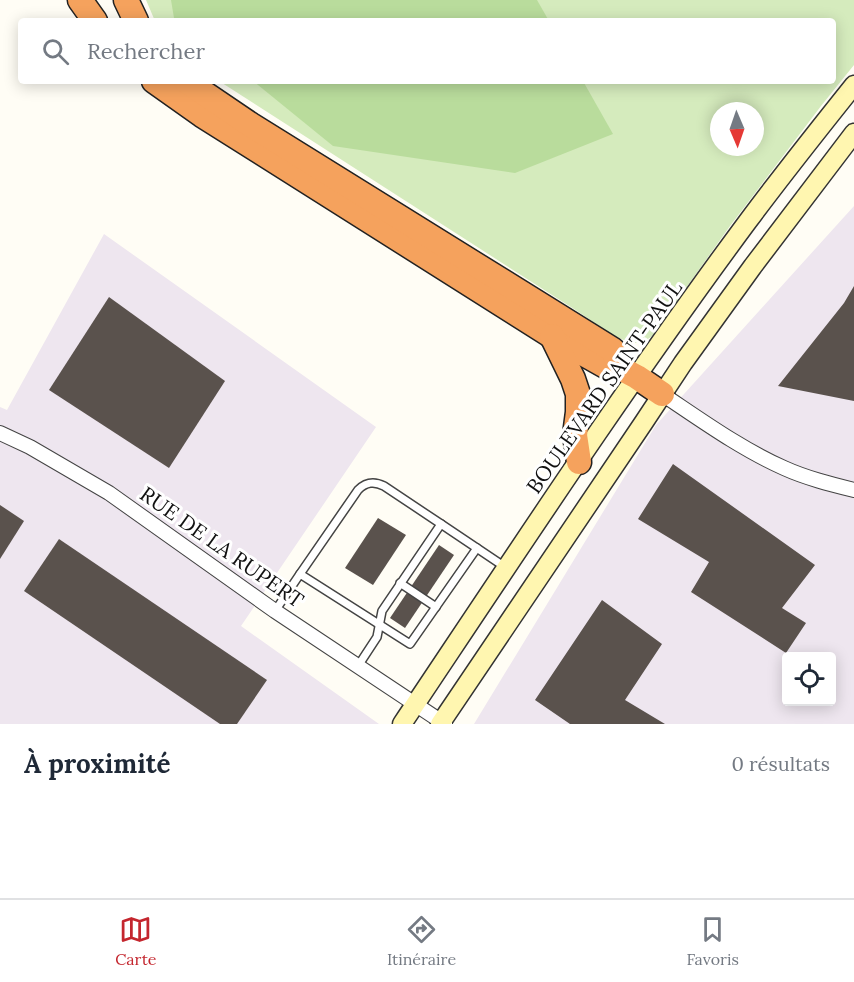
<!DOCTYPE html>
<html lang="fr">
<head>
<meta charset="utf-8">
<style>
  :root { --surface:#fff; --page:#f2f2f3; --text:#1f2937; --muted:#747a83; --line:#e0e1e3; --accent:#c4262e }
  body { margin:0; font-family:Lora,serif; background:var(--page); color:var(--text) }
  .controls { position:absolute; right:18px; bottom:18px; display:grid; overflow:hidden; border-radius:6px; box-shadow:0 3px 15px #0003 }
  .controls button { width:54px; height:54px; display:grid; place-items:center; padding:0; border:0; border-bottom:2px solid var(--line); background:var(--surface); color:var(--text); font:30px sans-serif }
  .compass { position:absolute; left:710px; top:102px; width:54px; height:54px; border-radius:50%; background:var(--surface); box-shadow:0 3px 15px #0003; rotate:178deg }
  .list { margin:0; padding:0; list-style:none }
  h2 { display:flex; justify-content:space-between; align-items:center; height:78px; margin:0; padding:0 24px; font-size:26px }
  h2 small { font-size:20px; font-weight:400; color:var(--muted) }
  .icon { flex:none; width:33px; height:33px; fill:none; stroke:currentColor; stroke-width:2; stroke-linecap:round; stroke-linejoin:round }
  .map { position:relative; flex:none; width:854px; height:724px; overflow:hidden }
  .search { position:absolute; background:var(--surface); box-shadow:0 3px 15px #0003; left:18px; right:18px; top:18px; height:66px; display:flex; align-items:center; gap:15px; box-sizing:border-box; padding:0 21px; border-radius:6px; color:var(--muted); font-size:22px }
  .sheet { height:174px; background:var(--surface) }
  nav { display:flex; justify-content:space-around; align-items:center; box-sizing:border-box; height:84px; border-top:2px solid var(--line); background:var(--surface); font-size:16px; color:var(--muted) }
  nav a { display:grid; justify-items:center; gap:3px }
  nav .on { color:var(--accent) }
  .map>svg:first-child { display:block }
</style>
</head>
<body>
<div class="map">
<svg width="854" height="724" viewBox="0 0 854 724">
  <rect width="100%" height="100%" fill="#fffdf5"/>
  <g fill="#eee6ef" fill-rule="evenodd">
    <path d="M854 206V724H474L656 425ZM786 656H832V702H786Z"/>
    <polygon points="104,234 376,427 241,626 379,724 0,724 0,407 7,410"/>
  </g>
  <path fill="#d5ebbd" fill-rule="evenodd" d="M146 0H854V65L821 106 730 226 652 336C647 340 642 343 635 343 621 343 590 319 577 311L219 81H833V21H155ZM719 111H755V147H719Z"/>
  <g fill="#b9dc9c">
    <polygon points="171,0 537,0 549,21 178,21 174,18"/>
    <polygon points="253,81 583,81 613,134 515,173 333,146"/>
  </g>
  <g fill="#5a524d">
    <polygon points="854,286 854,401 778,386 844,303"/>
    <polygon points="109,297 225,381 169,468 49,390"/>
    <polygon points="673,464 815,565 782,608 806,623 786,653 691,592 709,562 638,519"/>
    <polygon points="0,505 24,521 0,559"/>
    <polygon points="378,518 406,535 373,585 345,568"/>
    <polygon points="59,539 267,680 237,724 220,724 24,591"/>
    <polygon points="439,545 454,555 405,628 390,618"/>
    <polygon points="602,600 662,644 625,700 665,724 570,724 535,700"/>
  </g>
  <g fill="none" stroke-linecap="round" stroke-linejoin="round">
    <g stroke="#444" stroke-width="10">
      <g id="lane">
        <path d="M300 574 358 490C366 482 374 481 384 486L441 524"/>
        <polyline points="400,583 436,607"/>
        <polyline points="275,611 300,574 410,644 477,548"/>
        <polyline points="358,666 377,637 382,611 441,524 505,567"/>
      </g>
    </g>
    <g stroke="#444" stroke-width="16">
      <g id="street">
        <path d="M662 394C701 420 741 449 784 468 806 478 830 484 854 490"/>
        <polyline points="0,433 30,447 109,493 275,611 445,724"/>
      </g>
    </g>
    <g stroke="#333" stroke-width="21">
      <g id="secondary">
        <path d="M402 724C515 555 627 384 748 221 783 174 818 130 854 85"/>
        <polyline points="440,724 644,422 683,363 753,266 854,133"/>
      </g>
    </g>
    <g stroke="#222" stroke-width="27">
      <g id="highway">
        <polyline points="80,0 95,21"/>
        <polyline points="126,0 136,21"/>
        <polyline points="154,81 202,115 552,336 609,368 620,368 637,377 662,394"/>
        <polyline points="186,81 251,125 613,350 620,368"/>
        <polyline points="552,336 573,379 578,394 578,412 575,435 579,462"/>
      </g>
    </g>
    <use href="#lane" stroke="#fff" stroke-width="7"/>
    <use href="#street" stroke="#fff" stroke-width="14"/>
    <use href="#secondary" stroke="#fff6b0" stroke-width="18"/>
    <use href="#highway" stroke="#f5a25d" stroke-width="24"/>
  </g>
  <g text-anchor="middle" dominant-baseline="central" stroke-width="6" stroke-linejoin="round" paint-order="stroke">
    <g font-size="21" fill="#111" stroke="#fff">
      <text transform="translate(604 387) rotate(-55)">BOULEVARD SAINT-PAUL</text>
      <text transform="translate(222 547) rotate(35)">RUE DE LA RUPERT</text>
    </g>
  </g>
</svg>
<div class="controls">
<button><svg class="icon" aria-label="locate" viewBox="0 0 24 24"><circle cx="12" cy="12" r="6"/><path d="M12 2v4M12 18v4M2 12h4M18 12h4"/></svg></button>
</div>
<svg class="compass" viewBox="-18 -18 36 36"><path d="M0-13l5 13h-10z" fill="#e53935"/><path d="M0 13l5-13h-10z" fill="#747a83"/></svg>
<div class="search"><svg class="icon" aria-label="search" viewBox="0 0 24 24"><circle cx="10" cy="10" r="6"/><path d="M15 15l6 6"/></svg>Rechercher</div>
</div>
<section class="sheet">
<h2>À proximité<small>0 résultats</small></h2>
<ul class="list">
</ul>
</section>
<nav>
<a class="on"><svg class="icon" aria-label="map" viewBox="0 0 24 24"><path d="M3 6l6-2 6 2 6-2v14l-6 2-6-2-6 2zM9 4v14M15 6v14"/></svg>Carte</a>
<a><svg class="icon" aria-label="directions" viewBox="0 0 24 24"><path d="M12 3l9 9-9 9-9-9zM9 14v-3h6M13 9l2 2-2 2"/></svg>Itinéraire</a>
<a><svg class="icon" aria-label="saved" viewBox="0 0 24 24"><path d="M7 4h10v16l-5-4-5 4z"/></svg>Favoris</a>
</nav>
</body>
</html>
